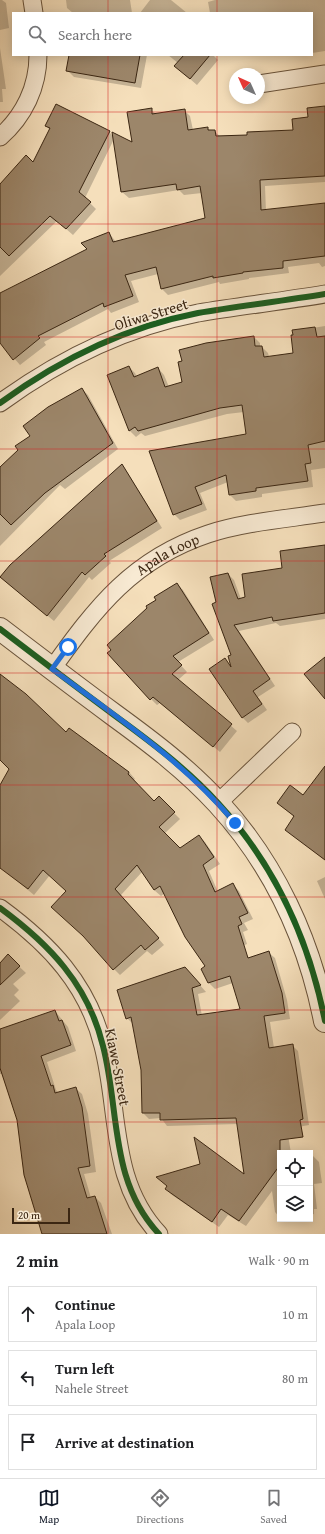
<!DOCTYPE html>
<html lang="en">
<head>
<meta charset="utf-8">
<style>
  :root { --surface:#fff; --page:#f2f2f2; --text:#202124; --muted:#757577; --line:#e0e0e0; --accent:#111827 }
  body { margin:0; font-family:"Gentium Book Plus",serif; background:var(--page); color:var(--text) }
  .controls { position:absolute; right:12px; bottom:12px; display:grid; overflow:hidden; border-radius:0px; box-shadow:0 2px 10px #0003 }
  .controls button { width:36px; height:36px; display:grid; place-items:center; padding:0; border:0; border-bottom:1px solid var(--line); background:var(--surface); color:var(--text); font:20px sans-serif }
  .compass { position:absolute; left:229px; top:68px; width:36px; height:36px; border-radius:50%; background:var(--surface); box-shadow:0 2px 10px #0003; rotate:315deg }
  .scale { position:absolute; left:12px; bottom:10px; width:58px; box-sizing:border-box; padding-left:4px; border:2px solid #3b2612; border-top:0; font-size:11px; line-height:14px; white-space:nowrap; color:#3b2612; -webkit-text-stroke:3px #f8ead3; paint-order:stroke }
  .stop { position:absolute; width:12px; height:12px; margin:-9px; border:3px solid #1a73e8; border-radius:50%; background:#fff }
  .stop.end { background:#1a73e8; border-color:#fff; box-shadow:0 1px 4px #0008 }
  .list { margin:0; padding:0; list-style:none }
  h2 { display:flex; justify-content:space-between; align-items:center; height:52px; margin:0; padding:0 16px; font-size:17px }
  h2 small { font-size:13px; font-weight:400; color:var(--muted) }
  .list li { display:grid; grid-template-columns:26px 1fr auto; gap:12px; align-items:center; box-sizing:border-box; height:56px; margin:0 8px 8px; padding:0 8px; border:1px solid var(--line); border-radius:0px }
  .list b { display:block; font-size:15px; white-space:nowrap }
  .list p { margin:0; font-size:13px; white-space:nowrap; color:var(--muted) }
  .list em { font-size:13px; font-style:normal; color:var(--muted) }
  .icon { flex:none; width:22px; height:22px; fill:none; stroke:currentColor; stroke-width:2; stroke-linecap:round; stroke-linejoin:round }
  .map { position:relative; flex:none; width:325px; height:1234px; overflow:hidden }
  .search { position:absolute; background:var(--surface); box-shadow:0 2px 10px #0003; left:12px; right:12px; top:12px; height:44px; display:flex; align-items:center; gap:10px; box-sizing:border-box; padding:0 14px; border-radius:0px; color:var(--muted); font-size:15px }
  .sheet { height:244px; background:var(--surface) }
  nav { display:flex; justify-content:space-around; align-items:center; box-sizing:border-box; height:56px; border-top:1px solid var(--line); background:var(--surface); font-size:11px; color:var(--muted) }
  nav a { display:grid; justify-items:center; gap:2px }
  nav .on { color:var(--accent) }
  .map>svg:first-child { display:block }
</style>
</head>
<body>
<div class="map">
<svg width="325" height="1234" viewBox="0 0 325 1234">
  <rect width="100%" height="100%" fill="#f5dfbb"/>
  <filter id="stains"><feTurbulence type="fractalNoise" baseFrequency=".005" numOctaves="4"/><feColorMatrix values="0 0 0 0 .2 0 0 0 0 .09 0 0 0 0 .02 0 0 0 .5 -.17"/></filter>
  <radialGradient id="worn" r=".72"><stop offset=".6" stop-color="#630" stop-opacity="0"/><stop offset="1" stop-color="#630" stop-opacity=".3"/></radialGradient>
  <g fill="#0003">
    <polygon points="0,0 2,0 6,3 9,28 0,30"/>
    <polygon points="66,0 130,0 132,13 73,13 67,8"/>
    <polygon points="150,0 171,0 187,13 140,13"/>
    <polygon points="215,0 325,0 325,51 312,53 312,13 210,13 208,2"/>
    <polygon points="0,48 6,89 2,89 3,102 0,102"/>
    <polygon points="70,55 147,55 141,88 74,77 68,71"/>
    <polygon points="168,55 213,55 218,60 197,85 182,72 178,63"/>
    <polygon points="325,107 325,182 265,186 266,211 325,204 325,266 322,267 319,263 288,267 289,273 249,278 249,279 220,284 219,282 168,295 162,289 158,274 131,281 139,302 111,313 108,309 44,342 46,345 20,365 0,342 0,294 89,249 109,233 116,242 206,219 202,193 184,195 179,190 129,198 122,192 114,139 85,198 96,209 73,235 57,221 0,276 0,186 33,164 50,130 46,126 109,132 114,137 133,144 151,110 156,114 184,110 190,116 193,130 207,128 211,131 214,131 221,137 248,136 294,131"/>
    <polygon points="325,326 325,468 311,470 313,487 262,494 262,497 236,501 230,495 228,482 200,493 207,510 180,520 174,514 150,452 247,435 244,412 227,414 145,436 141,433 136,437 130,431 108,375 129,367 135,373 137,377 158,368 164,375 169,387 184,382 254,337 260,343 260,347 262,347 268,353 269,357 295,353 294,331"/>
    <polygon points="82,389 88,395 118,449 65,489 60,485 0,546 0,469 19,450 31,436"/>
    <polygon points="121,466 127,472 162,528 109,561 111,563 92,580 89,577 54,621 1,578 11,565"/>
    <polygon points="325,546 325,619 280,626 276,623 239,631 275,686 258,697 267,710 248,723 242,717 225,660 231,666 232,655 217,602 228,574 234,580 241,599 246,597 284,569"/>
    <polygon points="177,584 183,590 214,640 178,662 187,672 178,680 237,731 220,752 160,703 157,705 151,699"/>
    <polygon points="0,676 66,734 70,729 129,772 135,779 133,781 154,803 159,798 180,819 164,834 180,849 199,836 205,842 220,864 209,871 218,892 233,885 239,891 253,919 244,923 248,930 243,932 247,944 235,949 249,958 268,952 275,958 287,1000 290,1019 270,1022 274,1048 292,1045 298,1051 309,1125 287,1129 291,1153 280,1153 280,1218 275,1212 272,1191 246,1226 228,1215 219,1227 172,1195 166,1189 168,1187 158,1178 246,1176 238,1124 167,1126 161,1118 149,1119 143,1113 142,1070 134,1025 127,1018 191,975 206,992 198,994 202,1016 241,1009 233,983 215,989 209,983 206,967 165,893 161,896 154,890 142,872 121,895 164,945 152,955 147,951 120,975 114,969 67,891 50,875 34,895 5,871 0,861 0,787 11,769 0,759"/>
    <polygon points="325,770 325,860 287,830 294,817 278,803 303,796"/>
    <polygon points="325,877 325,899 317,881"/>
    <polygon points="8,956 26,973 13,984 19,990 14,995 20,1001 0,1020 0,965"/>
    <polygon points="55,1011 68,1027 76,1051 47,1062 56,1090 59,1093 75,1088 82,1094 88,1114 96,1172 84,1174 91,1198 95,1197 101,1203 112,1234 44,1234 18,1120 3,1074 0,1074 0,1031"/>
    <polygon points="310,1156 313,1156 319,1162 322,1183 314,1184 317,1209 314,1209 314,1214 310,1215"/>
  </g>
  <g fill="#9c866a" stroke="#3b2612">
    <polygon points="69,55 140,55 135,83 66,71"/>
    <polygon points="184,55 210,55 190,79 174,66"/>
    <polygon points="56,104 110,131 79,192 91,202 66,229 50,216 9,256 0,247 0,184 26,155 33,162 50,128 45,126"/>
    <polygon points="325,106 325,176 260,180 261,210 325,203 325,256 283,261 283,268 243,272 243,273 213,278 213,276 161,289 156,267 125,275 133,296 104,307 103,303 38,336 40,338 13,360 0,343 0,293 87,249 81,243 109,232 113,242 205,218 200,186 177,190 176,184 121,192 112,132 132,142 127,112 152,108 152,114 185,109 188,130 208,127 208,130 215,130 216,136 247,135 247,132 293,130 292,119 308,117 307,108"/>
    <polygon points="315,327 317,337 325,336 325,441 308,445 311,463 305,464 308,481 256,488 256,491 229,495 226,475 195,487 202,504 173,515 149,451 246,434 242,405 220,408 138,431 135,427 129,431 107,375 129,366 134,377 158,367 165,387 182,382 178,362 182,361 179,350 206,343 254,336 255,346 262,346 264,357 293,353 291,335 293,335 292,330"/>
    <polygon points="82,388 113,443 45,493 11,525 0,514 0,467 18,450 15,446 30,436 23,426 48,407"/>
    <polygon points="122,464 157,521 104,554 106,556 85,575 82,572 47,616 0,577 10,565"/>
    <polygon points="325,545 325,613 273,621 272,617 234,625 270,679 253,691 262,704 242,718 209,669 225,658 231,667 228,656 231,655 212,604 216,602 210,577 228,573 238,599 245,597 242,574 282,568 280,551"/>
    <polygon points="177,583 209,633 173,656 182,665 172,674 232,724 213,747 153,697 150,700 107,653 111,650 107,645 147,608 146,606 156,600 154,597"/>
    <polygon points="325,657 325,699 304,674"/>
    <polygon points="0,674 26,694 66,732 69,728 129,772 128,774 154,801 159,796 175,812 159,827 180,848 199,835 214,857 203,865 215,892 233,883 248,913 239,917 242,924 238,926 248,958 269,951 282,993 285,1013 264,1016 269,1048 293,1044 303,1119 300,1120 303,1137 280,1140 280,1165 239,1221 221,1209 212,1222 165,1189 167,1186 156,1177 200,1164 194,1137 244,1174 236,1118 160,1120 160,1113 142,1113 141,1070 131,1017 126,1019 117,990 185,967 201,985 192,988 197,1015 240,1009 230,976 208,983 201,969 205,966 185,937 160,886 154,890 137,865 115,889 159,938 145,950 141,945 113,970 83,936 51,907 66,891 43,870 28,889 0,868 0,785 9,769 0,760"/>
    <polygon points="325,766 325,860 285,830 294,816 277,803 290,785 303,795"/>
    <polygon points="8,954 20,966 0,985 0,963"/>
    <polygon points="55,1010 59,1021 62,1020 71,1045 41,1056 51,1086 53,1085 55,1093 76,1087 82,1107 90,1166 78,1168 87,1198 95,1196 107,1234 42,1234 24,1175 17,1120 0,1068 0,1029"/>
  </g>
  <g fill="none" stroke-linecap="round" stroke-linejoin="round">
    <g stroke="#6a543c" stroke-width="19">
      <g id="minor">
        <polyline points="32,0 34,13"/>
        <polyline points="259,84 325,74"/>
        <path d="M0 137C24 116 38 87 38 55"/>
        <path d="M0 403C59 360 126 327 198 313 240 306 283 301 325 294"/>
        <path id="s1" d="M52 669C96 607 133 559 208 534 245 522 286 519 325 513"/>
        <polyline points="218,803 292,732"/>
        <path d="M0 908C49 944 88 984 103 1046 120 1111 109 1181 159 1234"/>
      </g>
    </g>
    <g stroke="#6a543c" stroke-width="24">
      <path id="tertiary" d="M0 629C38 658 76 687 114 715 151 742 187 769 218 803 274 864 309 940 325 1021"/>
    </g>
    <use href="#minor" stroke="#f8ead3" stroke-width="17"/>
    <use href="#tertiary" stroke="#f8ead3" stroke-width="22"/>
    <g stroke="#f8ead3" stroke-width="8">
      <g id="cycleway">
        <path d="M0 403C59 360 126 327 198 313 240 306 283 301 325 294"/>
        <path d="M0 629C38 658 76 687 114 715 151 742 187 769 218 803 274 864 309 940 325 1021"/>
        <path d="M0 908C49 944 88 984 103 1046 120 1111 109 1181 159 1234"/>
      </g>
    </g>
    <use href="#cycleway" stroke="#1b5e20" stroke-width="6"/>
  </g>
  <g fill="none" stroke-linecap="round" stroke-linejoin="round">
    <path stroke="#1a73e8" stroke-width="5" d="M68 647 52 669C117 717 183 761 235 823"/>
  </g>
  <path fill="none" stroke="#d62828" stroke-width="1" stroke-opacity="0.55" d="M108 0V13M217 0V13M108 55V1234M217 55V1234M0 112H325M0 224H325M0 337H325M0 449H325M0 561H325M0 673H325M0 785H325M0 897H325M0 1010H325M0 1122H325"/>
  <g text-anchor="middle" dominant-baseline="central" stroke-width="3" stroke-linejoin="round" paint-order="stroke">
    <g font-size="15" fill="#3b2612" stroke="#f8ead3">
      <text transform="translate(151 314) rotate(-17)">Oliwa Street</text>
      <text stroke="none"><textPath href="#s1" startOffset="165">Apala Loop</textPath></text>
      <text transform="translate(118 1067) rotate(79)">Kiawe Street</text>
    </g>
  </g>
  <rect width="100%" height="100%" filter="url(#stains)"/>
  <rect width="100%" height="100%" fill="url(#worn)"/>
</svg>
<div class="controls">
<button><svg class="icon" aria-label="locate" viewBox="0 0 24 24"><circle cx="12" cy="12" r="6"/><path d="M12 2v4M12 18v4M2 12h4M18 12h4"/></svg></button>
<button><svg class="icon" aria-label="layers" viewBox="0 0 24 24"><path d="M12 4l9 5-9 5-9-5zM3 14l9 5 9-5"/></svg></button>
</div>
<svg class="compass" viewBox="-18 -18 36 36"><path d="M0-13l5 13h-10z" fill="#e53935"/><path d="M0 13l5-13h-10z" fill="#757577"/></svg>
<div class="scale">20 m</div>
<div class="stop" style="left:68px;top:647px"></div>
<div class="stop end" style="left:235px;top:823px"></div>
<div class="search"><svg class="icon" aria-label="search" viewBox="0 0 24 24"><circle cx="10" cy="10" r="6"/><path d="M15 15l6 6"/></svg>Search here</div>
</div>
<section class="sheet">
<h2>2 min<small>Walk · 90 m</small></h2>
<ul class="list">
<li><svg class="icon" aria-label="ahead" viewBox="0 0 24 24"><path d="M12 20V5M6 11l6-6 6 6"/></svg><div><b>Continue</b><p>Apala Loop</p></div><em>10 m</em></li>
<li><svg class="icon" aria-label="left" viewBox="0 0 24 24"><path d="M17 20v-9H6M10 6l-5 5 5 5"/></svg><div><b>Turn left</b><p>Nahele Street</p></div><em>80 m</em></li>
<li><svg class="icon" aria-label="arrive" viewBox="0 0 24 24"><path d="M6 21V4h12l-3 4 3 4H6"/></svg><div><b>Arrive at destination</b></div></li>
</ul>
</section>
<nav>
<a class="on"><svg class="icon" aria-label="map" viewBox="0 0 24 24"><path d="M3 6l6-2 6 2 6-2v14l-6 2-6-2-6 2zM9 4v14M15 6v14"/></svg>Map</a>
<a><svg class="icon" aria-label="directions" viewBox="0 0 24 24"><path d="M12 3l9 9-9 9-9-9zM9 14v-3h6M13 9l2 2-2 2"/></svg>Directions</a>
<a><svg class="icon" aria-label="saved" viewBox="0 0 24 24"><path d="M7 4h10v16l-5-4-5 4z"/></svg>Saved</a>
</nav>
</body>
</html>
